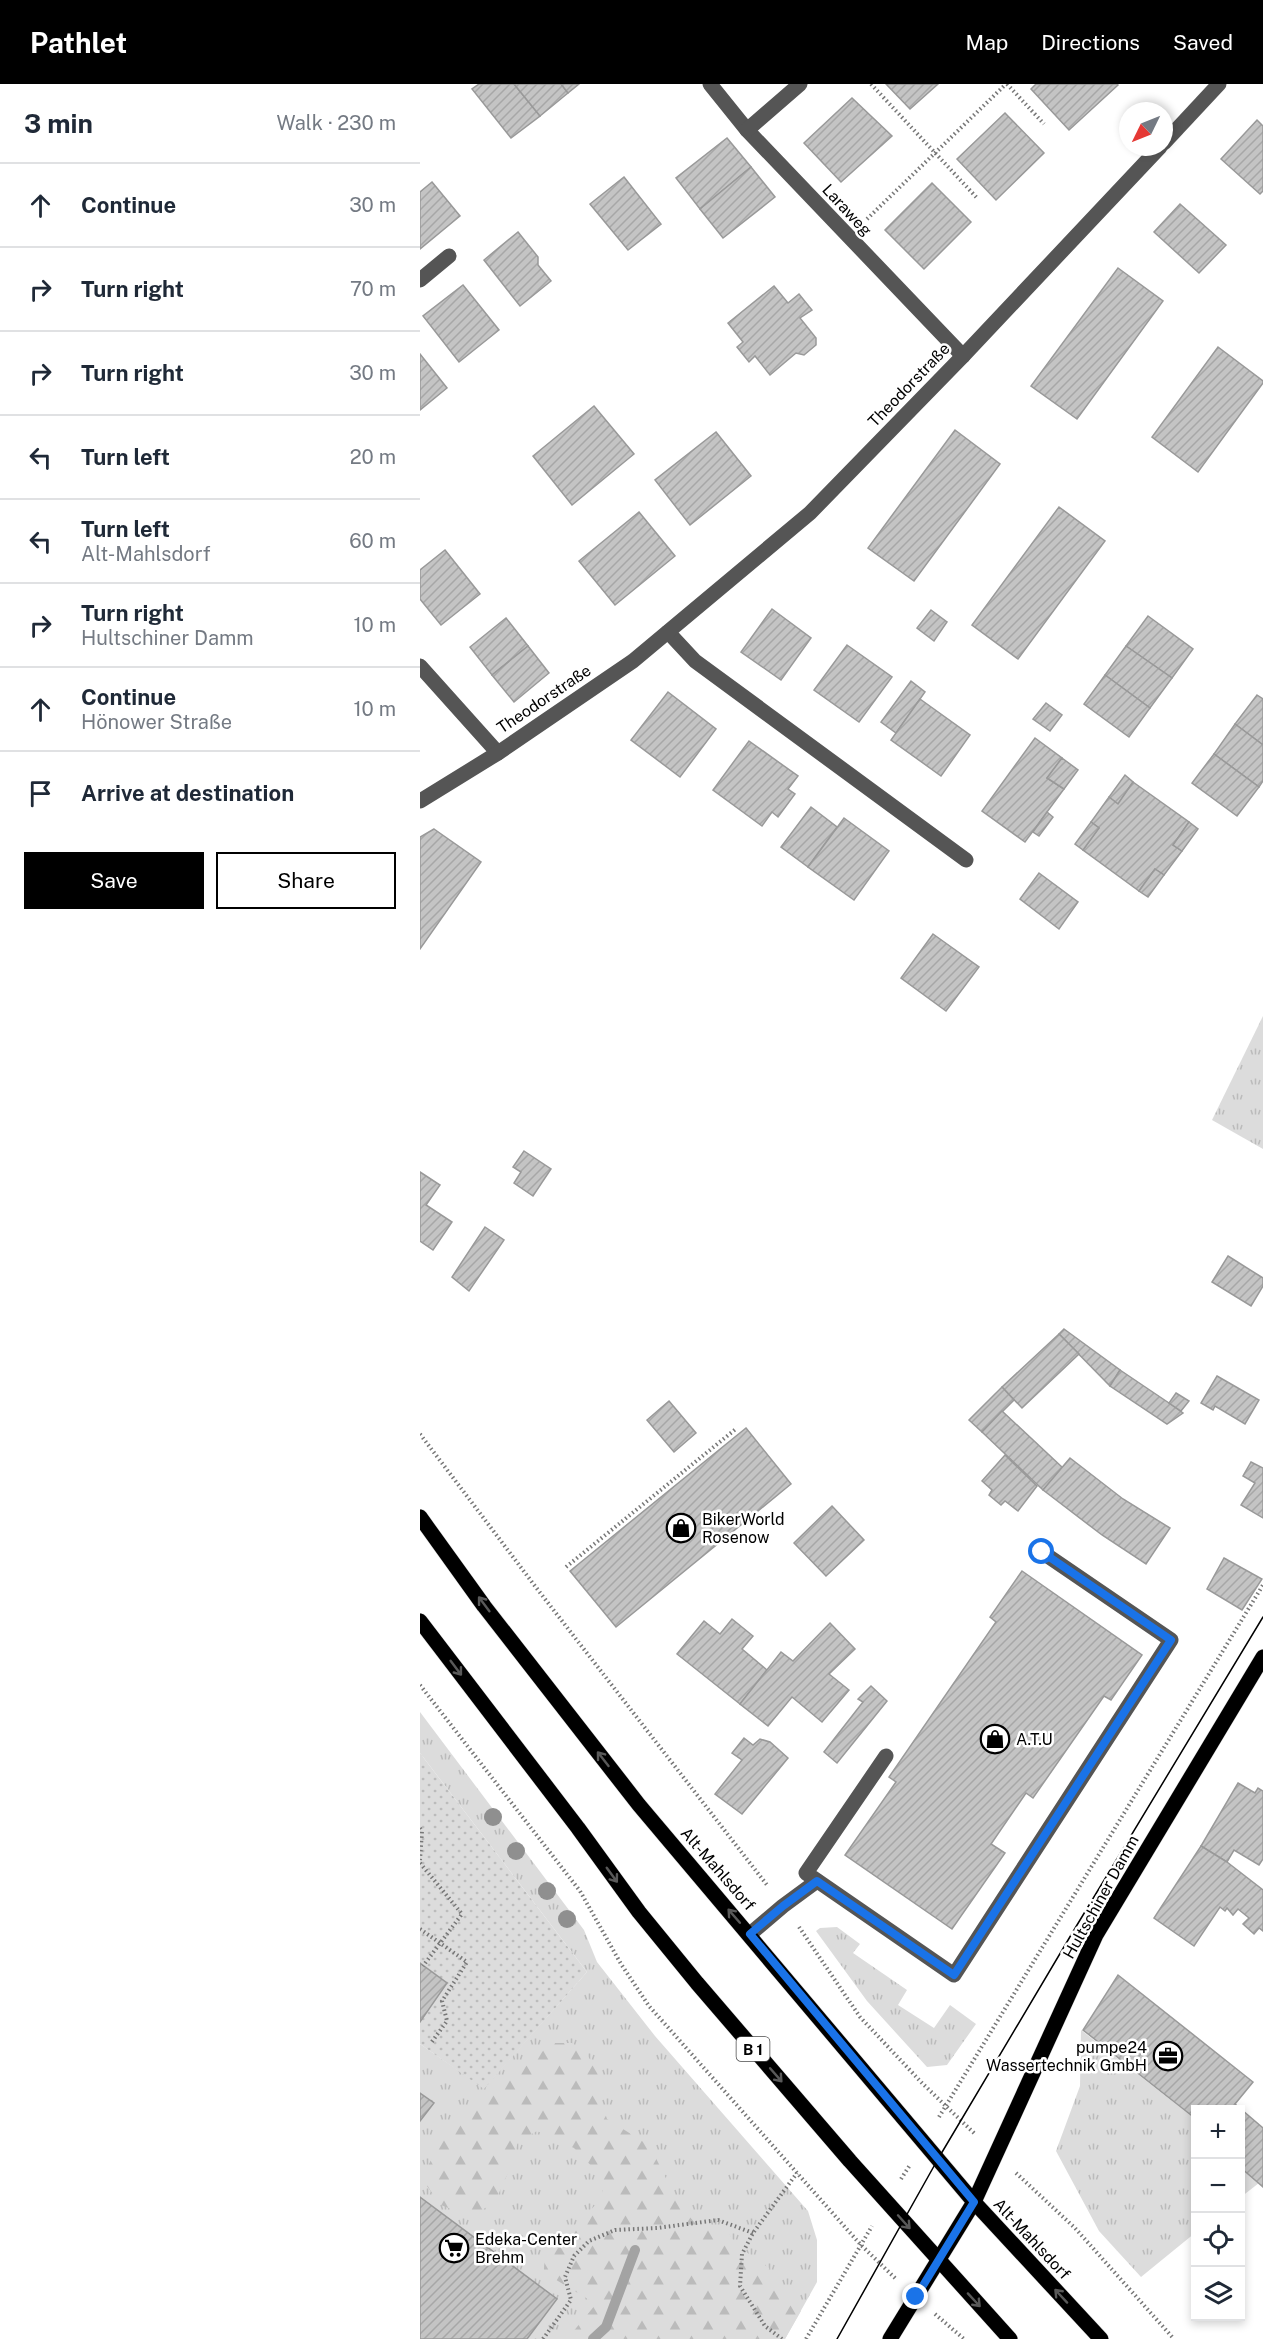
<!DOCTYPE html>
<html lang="en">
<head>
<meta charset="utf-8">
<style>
  :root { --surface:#fff; --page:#f6f6f7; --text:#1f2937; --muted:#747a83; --line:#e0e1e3; --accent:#000 }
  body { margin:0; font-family:"Public Sans",sans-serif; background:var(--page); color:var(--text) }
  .controls { position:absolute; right:18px; bottom:18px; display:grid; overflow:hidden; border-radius:0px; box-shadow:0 3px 9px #0003 }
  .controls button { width:54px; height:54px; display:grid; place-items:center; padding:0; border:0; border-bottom:2px solid var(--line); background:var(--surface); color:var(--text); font:30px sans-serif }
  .compass { position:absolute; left:699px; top:18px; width:54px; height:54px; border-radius:50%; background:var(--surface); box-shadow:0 3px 9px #0003; rotate:227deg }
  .stop { position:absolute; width:18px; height:18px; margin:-14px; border:4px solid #1a73e8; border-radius:50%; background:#fff }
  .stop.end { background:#1a73e8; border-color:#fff; box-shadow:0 2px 6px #0008 }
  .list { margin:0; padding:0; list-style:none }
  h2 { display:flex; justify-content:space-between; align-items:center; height:78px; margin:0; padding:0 24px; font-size:26px }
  h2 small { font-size:20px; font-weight:400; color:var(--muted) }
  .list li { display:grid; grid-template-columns:39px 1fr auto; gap:18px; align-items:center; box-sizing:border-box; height:84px; padding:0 24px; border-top:2px solid var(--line) }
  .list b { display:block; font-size:22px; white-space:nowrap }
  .list p { margin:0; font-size:20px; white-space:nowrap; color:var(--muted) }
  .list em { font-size:20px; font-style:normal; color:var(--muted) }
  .actions { display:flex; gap:12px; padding:18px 24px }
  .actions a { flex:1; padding:14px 0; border:2px solid var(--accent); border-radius:0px; text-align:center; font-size:21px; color:var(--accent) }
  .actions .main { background:var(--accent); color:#fff }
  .icon { flex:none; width:33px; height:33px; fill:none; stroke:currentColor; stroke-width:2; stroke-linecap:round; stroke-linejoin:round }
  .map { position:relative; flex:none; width:843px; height:2255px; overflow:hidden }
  header { display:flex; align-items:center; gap:36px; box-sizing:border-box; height:84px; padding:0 30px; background:var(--accent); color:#fff }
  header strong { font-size:28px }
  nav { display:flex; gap:33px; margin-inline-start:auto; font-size:21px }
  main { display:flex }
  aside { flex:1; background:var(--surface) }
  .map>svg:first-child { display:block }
</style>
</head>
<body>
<header>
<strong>Pathlet</strong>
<nav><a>Map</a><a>Directions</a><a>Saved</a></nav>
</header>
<main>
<aside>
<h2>3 min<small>Walk · 230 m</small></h2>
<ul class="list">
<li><svg class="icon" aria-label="ahead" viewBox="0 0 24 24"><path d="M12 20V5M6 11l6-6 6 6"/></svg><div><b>Continue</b></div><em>30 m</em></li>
<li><svg class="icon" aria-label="right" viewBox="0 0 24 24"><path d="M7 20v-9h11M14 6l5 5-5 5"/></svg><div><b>Turn right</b></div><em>70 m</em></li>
<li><svg class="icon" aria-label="right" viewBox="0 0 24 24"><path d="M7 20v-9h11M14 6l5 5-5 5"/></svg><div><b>Turn right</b></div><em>30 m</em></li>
<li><svg class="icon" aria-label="left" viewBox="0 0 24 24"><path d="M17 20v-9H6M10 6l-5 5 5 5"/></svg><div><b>Turn left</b></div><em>20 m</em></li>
<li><svg class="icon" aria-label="left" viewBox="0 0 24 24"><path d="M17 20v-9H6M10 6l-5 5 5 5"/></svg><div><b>Turn left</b><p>Alt-Mahlsdorf</p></div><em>60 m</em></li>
<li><svg class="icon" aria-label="right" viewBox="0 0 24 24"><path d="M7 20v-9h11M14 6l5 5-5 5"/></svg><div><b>Turn right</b><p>Hultschiner Damm</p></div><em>10 m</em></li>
<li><svg class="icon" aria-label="ahead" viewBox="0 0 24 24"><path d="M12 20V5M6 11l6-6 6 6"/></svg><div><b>Continue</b><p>Hönower Straße</p></div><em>10 m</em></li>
<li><svg class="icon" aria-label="arrive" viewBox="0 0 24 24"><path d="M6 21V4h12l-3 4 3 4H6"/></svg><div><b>Arrive at destination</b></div></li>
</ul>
<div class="actions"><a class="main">Save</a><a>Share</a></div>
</aside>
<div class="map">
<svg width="843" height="2255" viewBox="0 0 843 2255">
  <defs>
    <pattern id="grass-tufts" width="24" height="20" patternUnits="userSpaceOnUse" patternTransform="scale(1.5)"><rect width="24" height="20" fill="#dcdcdc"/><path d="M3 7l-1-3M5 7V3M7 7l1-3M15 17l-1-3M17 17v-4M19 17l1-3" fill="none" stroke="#bbb"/></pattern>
    <pattern id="forest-firs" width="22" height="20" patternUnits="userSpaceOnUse" patternTransform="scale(1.5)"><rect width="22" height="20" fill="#dcdcdc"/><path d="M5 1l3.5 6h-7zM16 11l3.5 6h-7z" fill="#bbb"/></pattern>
    <pattern id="garden-dots" width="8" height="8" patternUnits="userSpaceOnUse" patternTransform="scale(1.5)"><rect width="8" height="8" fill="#dcdcdc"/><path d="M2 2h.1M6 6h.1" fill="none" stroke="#bbb" stroke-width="1.8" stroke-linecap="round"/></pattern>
    <pattern id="building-hatch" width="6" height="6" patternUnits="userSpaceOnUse" patternTransform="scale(1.5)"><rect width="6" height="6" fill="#c4c4c4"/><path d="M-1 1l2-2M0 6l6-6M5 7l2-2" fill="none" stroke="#a7a7a7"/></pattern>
  </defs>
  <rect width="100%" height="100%" fill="#fff"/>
  <g fill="url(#grass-tufts)">
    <polygon points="843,932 843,1065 792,1036"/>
    <polygon points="0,1628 164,1846 177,1878 235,1952 388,2127 397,2156 397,2198 365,2255 107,2255 137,2215 0,2115 0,1960 64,2004 167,1888 0,1669"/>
    <polygon points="417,1843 440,1860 433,1869 487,1906 478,1921 514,1944 530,1921 556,1940 527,1981 507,1983 447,1917 396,1847 400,1844"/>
    <polygon points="661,1946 775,2035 775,2149 721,2193 679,2147 636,2067 660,2002"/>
    <polygon points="821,2083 839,2099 821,2113"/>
  </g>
  <path fill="url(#forest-firs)" d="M132 1959H152L167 1971 183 1994 178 2008 187 2035 230 2062 258 2119 280 2145 307 2146 315 2160 349 2184 381 2227 365 2255H147L176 2220 133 2194 124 2186C124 2161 146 2150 163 2134 170 2127 177 2119 183 2112L181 2092 154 2064 117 2047 98 2058 87 2091 74 2120 48 2132 21 2121 4 2098 9 2080 24 2051 40 2031 60 2022Z"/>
  <polygon fill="url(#garden-dots)" points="0,1669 167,1888 64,2005 0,1960"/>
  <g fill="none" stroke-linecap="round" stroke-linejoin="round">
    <polyline stroke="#a3a3a3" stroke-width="10" points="173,2255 186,2243 215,2166"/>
  </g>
  <g fill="url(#building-hatch)" stroke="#999" stroke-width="1.5">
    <polygon points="59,0 94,0 120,32 91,54 52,5"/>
    <polygon points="94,0 141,0 148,9 120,32"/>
    <polygon points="141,0 159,0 148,9"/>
    <polygon points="466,0 518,0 490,25"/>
    <polygon points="616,0 697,0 698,1 649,46 611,5"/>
    <polygon points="432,14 472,52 421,98 384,59"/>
    <polygon points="585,29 624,69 576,116 537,75"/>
    <polygon points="837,36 843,42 843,107 840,110 801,75"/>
    <polygon points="307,54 331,83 280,125 256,94"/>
    <polygon points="331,83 355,113 303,154 280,125"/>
    <polygon points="204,93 241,140 208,166 170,120"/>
    <polygon points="12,98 40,132 0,165 0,108"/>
    <polygon points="512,99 551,138 504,185 465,146"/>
    <polygon points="760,120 806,161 779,189 734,148"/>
    <polygon points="98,148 118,173 118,181 131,197 100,222 64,176"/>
    <polygon points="698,184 743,217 657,335 611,302"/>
    <polygon points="43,201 79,246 39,278 3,232"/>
    <polygon points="354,202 368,219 379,210 392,226 380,234 396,254 396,261 384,271 376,269 350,291 335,272 329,278 317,263 323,258 308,239"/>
    <polygon points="798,263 843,297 843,299 778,388 732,353"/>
    <polygon points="0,270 27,304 0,326"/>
    <polygon points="174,322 214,370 152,421 113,372"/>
    <polygon points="535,346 580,380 494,497 448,464"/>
    <polygon points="296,348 331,392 270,441 235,396"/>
    <polygon points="639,423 685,457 598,575 552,541"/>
    <polygon points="219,428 255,472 195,521 159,477"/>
    <polygon points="25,466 60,510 21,541 0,515 0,486"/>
    <polygon points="352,525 391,554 361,596 321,568"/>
    <polygon points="511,526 527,538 514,557 497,544"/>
    <polygon points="728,532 773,565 752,594 706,562"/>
    <polygon points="86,534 108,562 72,591 50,563"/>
    <polygon points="427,561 472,593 439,638 394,606"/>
    <polygon points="108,562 129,589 94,618 72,591"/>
    <polygon points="706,562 752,594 730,624 685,591"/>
    <polygon points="685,591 730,624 709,653 664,620"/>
    <polygon points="491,597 505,608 476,649 461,638"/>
    <polygon points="248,608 296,645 260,693 211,656"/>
    <polygon points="837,611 843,615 843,661 815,640"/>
    <polygon points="500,615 550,651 521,692 471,656"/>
    <polygon points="626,619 642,631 630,647 613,635"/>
    <polygon points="815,640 843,661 843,697 839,703 794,670"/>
    <polygon points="615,654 642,674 627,694 644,705 605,758 562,727"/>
    <polygon points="329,657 378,692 368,705 375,710 358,733 352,728 342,742 293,706"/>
    <polygon points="794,670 839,703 817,732 772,699"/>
    <polygon points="642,674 658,686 644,705 627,694"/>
    <polygon points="705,691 713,698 698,720 689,713"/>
    <polygon points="713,698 769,738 753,761 762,767 744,791 735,785 719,807 663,766 679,744 671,738 689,713 698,720"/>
    <polygon points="391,723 417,743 388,783 361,763"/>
    <polygon points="627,728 633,733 619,752 613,748"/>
    <polygon points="424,734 469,767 434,816 388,783"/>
    <polygon points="671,738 679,744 663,766 655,760"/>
    <polygon points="769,738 778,745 762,767 753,761"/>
    <polygon points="14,745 61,778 0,865 0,753"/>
    <polygon points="735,785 744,791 728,813 719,807"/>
    <polygon points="619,789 658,818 639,845 600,815"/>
    <polygon points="513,850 559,883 526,927 481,894"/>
    <polygon points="104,1067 131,1085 113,1112 94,1099 101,1088 93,1083"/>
    <polygon points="0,1088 20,1101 6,1121 32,1138 13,1166 0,1157"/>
    <polygon points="65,1143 84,1156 49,1207 32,1193"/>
    <polygon points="808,1172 843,1194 843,1202 831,1222 792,1198"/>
    <polygon points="644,1245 700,1286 690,1302 639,1250"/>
    <polygon points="639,1250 659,1270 602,1324 582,1303"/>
    <polygon points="700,1286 749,1319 763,1329 747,1340 690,1302"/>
    <polygon points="797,1292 839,1316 825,1340 795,1322 793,1326 781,1319"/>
    <polygon points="582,1303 594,1316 562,1348 549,1336"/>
    <polygon points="756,1309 769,1317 761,1327 749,1319"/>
    <polygon points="249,1317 276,1349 254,1368 227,1336"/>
    <polygon points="582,1327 643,1384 623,1406 562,1348"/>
    <polygon points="326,1344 371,1400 196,1543 150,1487"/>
    <polygon points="585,1371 617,1402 598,1427 585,1417 581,1421 569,1411 572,1406 562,1397"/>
    <polygon points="650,1374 703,1415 750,1444 726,1480 682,1451 623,1406"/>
    <polygon points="831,1378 843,1384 843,1434 821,1421 835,1399 823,1392"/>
    <polygon points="412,1422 444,1456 406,1492 374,1459"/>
    <polygon points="804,1474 842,1495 822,1526 787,1505"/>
    <polygon points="602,1487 722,1571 691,1616 684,1612 613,1714 606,1709 571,1760 585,1769 532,1845 425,1771 476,1698 469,1693 576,1538 570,1533"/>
    <polygon points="312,1535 333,1552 322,1565 347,1586 320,1620 257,1570 284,1537 300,1550"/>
    <polygon points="410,1539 435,1565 409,1590 429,1606 402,1638 372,1613 348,1642 320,1620 361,1568 373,1577"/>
    <polygon points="451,1602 467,1617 417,1679 404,1668 443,1618 438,1615"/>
    <polygon points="324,1654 333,1661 340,1655 350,1658 368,1674 322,1730 295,1710 322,1676 312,1669"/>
    <polygon points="818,1699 835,1709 838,1704 843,1707 843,1775 839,1781 814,1766 807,1778 781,1762"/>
    <polygon points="781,1762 807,1778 843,1806 843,1847 839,1844 834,1850 823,1840 829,1834 818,1825 813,1831 807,1824 805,1827 800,1823 774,1862 734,1834"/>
    <polygon points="0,1879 27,1899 0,1938"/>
    <polygon points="698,1891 833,1998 815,2020 843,2044 843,2103 820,2083 820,2026 776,2026 776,2035 663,1946"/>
    <polygon points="0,2009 14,2019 0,2037"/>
    <polygon points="0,2113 137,2215 107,2255 0,2255"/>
  </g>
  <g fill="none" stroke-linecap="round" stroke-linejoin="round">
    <g stroke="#dbdbdb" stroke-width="16">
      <g id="major">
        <polyline points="0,1433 64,1522 219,1721 554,2118 681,2255"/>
        <polyline points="0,1537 158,1744 219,1828 277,1899 430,2077 590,2255"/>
        <polyline points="470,2255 554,2118 676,1851 843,1573"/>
      </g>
    </g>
    <g stroke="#777" stroke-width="4" stroke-dasharray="1.5 3" stroke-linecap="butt">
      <polyline points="451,0 558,115"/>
      <polyline points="587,0 624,40"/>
      <polyline points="447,135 586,0"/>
      <polyline points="0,1350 118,1506 347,1801"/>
      <polyline points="146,1483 317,1344"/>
      <polyline points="0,1601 160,1807 201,1880 229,1922 440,2160 476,2195"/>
      <polyline points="0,1744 2,1747 0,1776"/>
      <polyline points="0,1779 42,1830 3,1882"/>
      <polyline points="379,1843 440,1933 502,1999 556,2051"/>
      <polyline points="0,1845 47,1878 22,1917 27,1937 11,1959"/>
      <polyline points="519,2033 843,1501"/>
      <polyline points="596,2089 655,2144 754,2255"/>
      <polyline points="481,2095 490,2081"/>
      <polyline points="515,2230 544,2255"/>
      <polyline points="123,2255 151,2216 145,2193 154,2172 169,2157 195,2146 237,2144 298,2136 333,2149"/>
      <polyline points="362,2255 345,2242 320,2202 322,2170 333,2149 377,2089"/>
      <polyline points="386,2255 452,2142"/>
    </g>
    <g stroke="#555" stroke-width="15">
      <polyline points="290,0 327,46 543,272"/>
      <polyline points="327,46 380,0"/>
      <polyline points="744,59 799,0"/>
      <polyline points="0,196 29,172"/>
      <polyline points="248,548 275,577 546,776"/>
      <polyline points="0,582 78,669"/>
      <polyline points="0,717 78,669 213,577 390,429 543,272 740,63"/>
      <polyline points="466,1672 386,1789 534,1891 751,1556 622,1468"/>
      <polyline points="330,1850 363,1822 397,1797"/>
    </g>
    <use href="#major" stroke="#000" stroke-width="15"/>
    <polyline stroke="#000" stroke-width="1.5" points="417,2255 518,2075 654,1846 843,1533"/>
  </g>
  <g fill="#8f8f8f">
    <circle cx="73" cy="1733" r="9"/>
    <circle cx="96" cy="1767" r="9"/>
    <circle cx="127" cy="1807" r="9"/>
    <circle cx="147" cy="1835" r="9"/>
  </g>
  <defs><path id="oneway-shaft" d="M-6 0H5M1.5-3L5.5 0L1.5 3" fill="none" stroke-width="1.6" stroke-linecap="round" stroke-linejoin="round" transform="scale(1.5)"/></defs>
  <g stroke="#595959">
    <use href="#oneway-shaft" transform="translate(64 1520) rotate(-127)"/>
    <use href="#oneway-shaft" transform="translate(36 1584) rotate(53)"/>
    <use href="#oneway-shaft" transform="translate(183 1675) rotate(-128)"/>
    <use href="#oneway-shaft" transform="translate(192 1791) rotate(54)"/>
    <use href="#oneway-shaft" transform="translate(314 1832) rotate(-131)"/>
    <use href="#oneway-shaft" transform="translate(356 1991) rotate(49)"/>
    <use href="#oneway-shaft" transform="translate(484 2138) rotate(48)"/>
    <use href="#oneway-shaft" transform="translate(641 2212) rotate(-133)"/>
    <use href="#oneway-shaft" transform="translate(554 2216) rotate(47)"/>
  </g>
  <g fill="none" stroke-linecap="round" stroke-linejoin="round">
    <polyline stroke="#1a73e8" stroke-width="8" points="496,2213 554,2118 330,1850 363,1822 397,1797 534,1891 751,1556 622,1468"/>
  </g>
  <defs>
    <g id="shop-ring" transform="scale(1.5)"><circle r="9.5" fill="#fff" stroke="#000" stroke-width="1.5"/><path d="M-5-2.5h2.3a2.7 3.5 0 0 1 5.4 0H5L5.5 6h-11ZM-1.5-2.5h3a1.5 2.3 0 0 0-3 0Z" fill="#000"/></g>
    <g id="office-ring" transform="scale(1.5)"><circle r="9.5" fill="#fff" stroke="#000" stroke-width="1.5"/><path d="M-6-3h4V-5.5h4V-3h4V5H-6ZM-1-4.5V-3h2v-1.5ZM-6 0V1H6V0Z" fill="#000"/></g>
    <g id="supermarket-ring" transform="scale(1.5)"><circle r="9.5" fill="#fff" stroke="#000" stroke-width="1.5"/><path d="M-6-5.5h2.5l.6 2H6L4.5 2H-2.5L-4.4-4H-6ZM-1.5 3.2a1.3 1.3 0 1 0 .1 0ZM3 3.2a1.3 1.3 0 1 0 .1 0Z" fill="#000"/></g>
  </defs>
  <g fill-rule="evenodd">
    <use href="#shop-ring" x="261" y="1444"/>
    <use href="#shop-ring" x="575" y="1655"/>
    <use href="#office-ring" x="748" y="1972"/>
    <use href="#supermarket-ring" x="34" y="2164"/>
  </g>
  <g text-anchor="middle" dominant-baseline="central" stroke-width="5" stroke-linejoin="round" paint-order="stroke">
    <rect fill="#fff" stroke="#4c4c4c" stroke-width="1.5" x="316.5" y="1953" width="33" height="24" rx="4.5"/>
    <g font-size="15" font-weight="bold" fill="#000">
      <text x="333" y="1965">B 1</text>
    </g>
    <g font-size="16" fill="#000" stroke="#fff">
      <text transform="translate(427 126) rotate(47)">Laraweg</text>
      <text transform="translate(489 301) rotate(-46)">Theodorstraße</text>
      <text transform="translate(124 615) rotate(-34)">Theodorstraße</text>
      <text transform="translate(298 1785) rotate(49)">Alt-Mahlsdorf</text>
      <text transform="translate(681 1813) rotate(-61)">Hultschiner Damm</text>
      <text transform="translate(612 2155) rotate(47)">Alt-Mahlsdorf</text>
    </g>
    <g font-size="16" fill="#000" stroke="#fff" text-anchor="start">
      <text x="282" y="1435">BikerWorld<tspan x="282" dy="18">Rosenow</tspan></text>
      <text x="596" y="1655">A.T.U</text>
      <text x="727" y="1963" text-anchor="end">pumpe24<tspan x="727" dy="18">Wassertechnik GmbH</tspan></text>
      <text x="55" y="2155">Edeka-Center<tspan x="55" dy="18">Brehm</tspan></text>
    </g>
  </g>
</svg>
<div class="controls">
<button>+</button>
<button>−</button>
<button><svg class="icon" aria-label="locate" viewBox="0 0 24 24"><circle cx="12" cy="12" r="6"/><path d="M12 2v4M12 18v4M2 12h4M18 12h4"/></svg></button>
<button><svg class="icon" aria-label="layers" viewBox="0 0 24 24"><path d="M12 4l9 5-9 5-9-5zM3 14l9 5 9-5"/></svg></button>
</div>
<svg class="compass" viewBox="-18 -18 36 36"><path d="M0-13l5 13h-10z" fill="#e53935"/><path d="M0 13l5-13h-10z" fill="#747a83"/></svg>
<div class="stop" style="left:622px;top:1468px"></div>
<div class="stop end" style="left:496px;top:2213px"></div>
</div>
</main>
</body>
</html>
